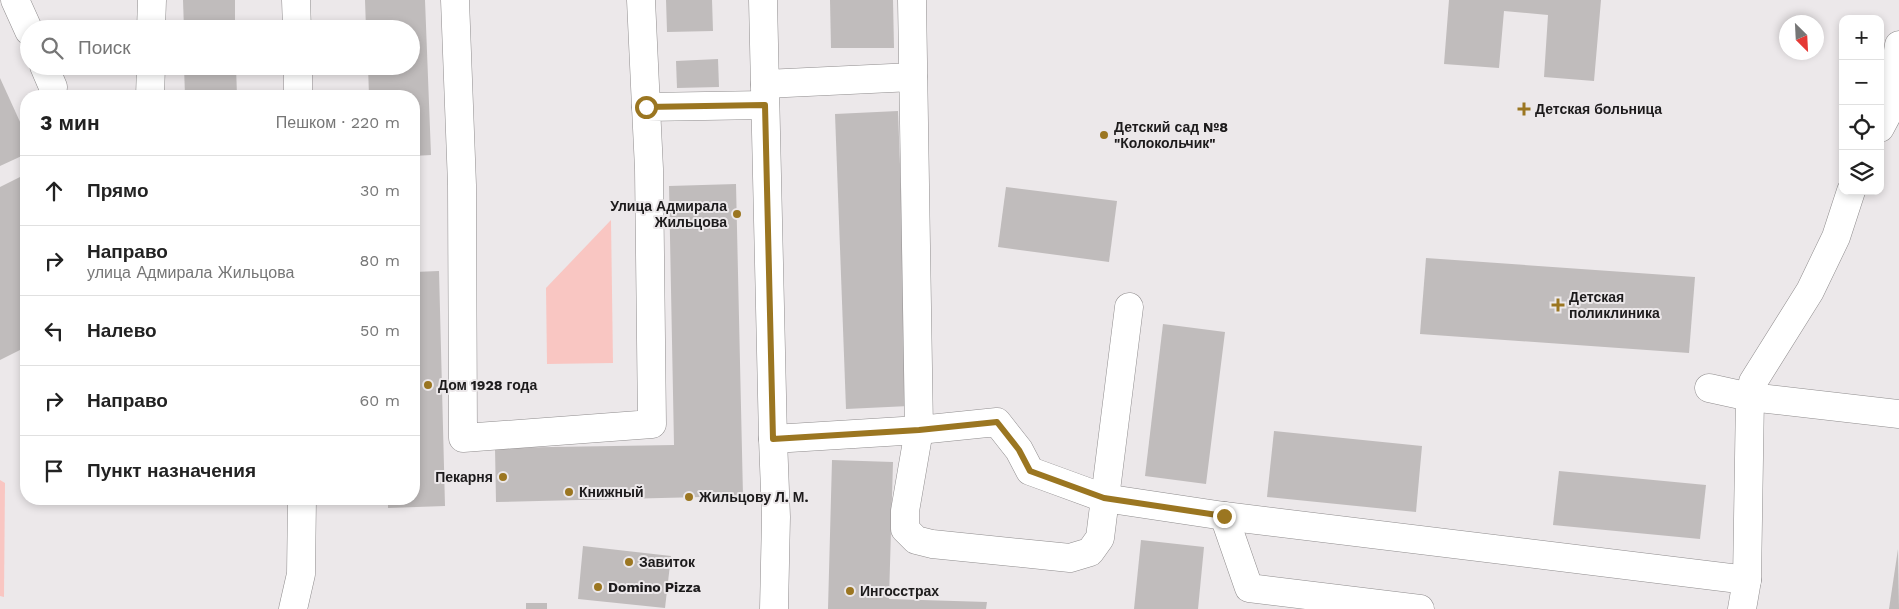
<!DOCTYPE html>
<html lang="ru">
<head>
<meta charset="utf-8">
<style>
  :root { --surface:#fff; --page:#f2f2f2; --text:#222; --muted:#767676; --line:#e0e0e0 }
  body { margin:0; font-family:"Work Sans",sans-serif; background:var(--page); color:var(--text) }
  .controls { position:absolute; right:15px; top:15px; display:grid; overflow:hidden; border-radius:10px; box-shadow:0 2px 8px #0003 }
  .controls button { width:45px; height:45px; display:grid; place-items:center; padding:0; border:0; border-bottom:1px solid var(--line); background:var(--surface); color:var(--text); font:25px sans-serif }
  .compass { position:absolute; left:1779px; top:15px; width:45px; height:45px; border-radius:50%; background:var(--surface); box-shadow:0 2px 8px #0003; rotate:156deg }
  .stop { position:absolute; width:15px; height:15px; margin:-11px; border:4px solid #9b7621; border-radius:50%; background:#fff }
  .stop.end { background:#9b7621; border-color:#fff; box-shadow:0 1px 5px #0008 }
  .list { margin:0; padding:0; list-style:none }
  h2 { display:flex; justify-content:space-between; align-items:center; height:65px; margin:0; padding:0 20px; font-size:21px }
  h2 small { font-size:16px; font-weight:400; color:var(--muted) }
  .list li { display:grid; grid-template-columns:32px 1fr auto; gap:15px; align-items:center; box-sizing:border-box; height:70px; padding:0 20px; border-top:1px solid var(--line) }
  .list b { display:block; font-size:19px; white-space:nowrap }
  .list p { margin:0; font-size:16px; white-space:nowrap; color:var(--muted) }
  .list em { font-size:16px; font-style:normal; color:var(--muted) }
  .icon { flex:none; width:28px; height:28px; fill:none; stroke:currentColor; stroke-width:2; stroke-linecap:round; stroke-linejoin:round }
  .map { position:relative; flex:none; width:1899px; height:609px; overflow:hidden }
  .search { position:absolute; background:var(--surface); box-shadow:0 2px 8px #0003; left:20px; top:20px; width:400px; height:55px; display:flex; align-items:center; gap:12px; box-sizing:border-box; padding:0 18px; border-radius:28px; color:var(--muted); font-size:19px }
  .panel { position:absolute; background:var(--surface); box-shadow:0 2px 8px #0003; left:20px; top:90px; width:400px; height:415px; border-radius:20px }
  .map>svg:first-child { display:block }
</style>
</head>
<body>
<div class="map">
<svg width="1899" height="609" viewBox="0 0 1899 609">
  <rect width="100%" height="100%" fill="#ece8ea"/>
  <g fill="#f9c6c2">
    <polygon points="611,220 613,363 547,364 546,288"/>
    <polygon points="0,480 5,483 4,597 0,596"/>
  </g>
  <g fill="#c0bcbc">
    <polygon points="183,0 235,0 235,29 184,29"/>
    <polygon points="365,0 425,0 431,155 414,156 414,96 369,96 368,66 411,66 411,29 366,29"/>
    <polygon points="666,0 712,0 713,31 667,32"/>
    <polygon points="830,0 893,0 894,48 831,48"/>
    <polygon points="1449,0 1601,0 1594,81 1544,77 1548,15 1504,11 1499,68 1444,64"/>
    <polygon points="718,59 719,87 677,88 676,61"/>
    <polygon points="184,66 236,66 237,96 185,96"/>
    <polygon points="0,78 26,135 26,154 0,166"/>
    <polygon points="898,111 909,406 846,409 835,114"/>
    <polygon points="26,174 26,347 0,360 0,187"/>
    <polygon points="736,184 743,496 496,502 495,448 674,445 669,186"/>
    <polygon points="1006,187 1117,201 1109,262 998,247"/>
    <polygon points="1426,258 1695,277 1689,353 1420,334"/>
    <polygon points="439,271 445,506 388,508 388,499 414,499 414,272"/>
    <polygon points="1163,324 1225,332 1206,484 1145,476"/>
    <polygon points="1274,431 1422,446 1416,512 1267,497"/>
    <polygon points="832,460 893,462 889,599 987,602 986,609 828,609"/>
    <polygon points="1559,471 1706,485 1700,539 1553,525"/>
    <polygon points="1141,540 1204,547 1198,609 1134,609"/>
    <polygon points="583,546 671,556 665,608 578,599"/>
    <polygon points="1898,549 1899,609 1889,609"/>
    <rect x="526" y="603" width="21" height="6"/>
  </g>
  <g fill="none" stroke-linecap="round" stroke-linejoin="round">
    <g stroke="#8f8c8d" stroke-width="29">
      <g id="minor">
        <polyline points="15,0 29,31"/>
        <polyline points="296,0 297,29"/>
        <polyline points="455,0 462,185 463,438 652,424 649,169 646,107 765,105"/>
        <polyline points="641,0 646,107"/>
        <polyline points="763,0 773,439 776,517 774,609"/>
        <polyline points="912,0 919,430 997,422 1019,450 1030,471 1104,498 1224,516 1747,580"/>
        <polyline points="151,29 152,0"/>
        <polyline points="44,66 53,87"/>
        <polyline points="298,66 298,96"/>
        <polyline points="765,84 913,77"/>
        <polyline points="150,96 151,66"/>
        <polyline points="1880,128 1888,113 1899,45"/>
        <polyline points="1709,388 1750,397 1899,414"/>
        <polyline points="773,439 919,430 905,511 905,529 916,540 932,544 1070,558 1090,552 1100,538 1129,307"/>
        <polyline points="1224,516 1249,588 1420,609"/>
        <polyline points="293,609 301,574 302,499"/>
        <polyline points="1742,609 1747,580 1750,397 1753,382 1810,291 1836,237 1851,191"/>
      </g>
    </g>
    <use href="#minor" stroke="#fff" stroke-width="28"/>
  </g>
  <g fill="none" stroke-linecap="round" stroke-linejoin="round">
    <polyline stroke="#9b7621" stroke-width="6" points="646,107 765,105 773,439 919,430 997,422 1019,450 1030,471 1104,498 1224,516"/>
  </g>
  <g fill="#9b7621" stroke="#ece8ea" stroke-width="2">
    <path d="M1521.5 101.5h5v5h5v5h-5v5h-5v-5h-5v-5h5z"/>
    <circle cx="1104" cy="135" r="5"/>
    <circle cx="737" cy="214" r="5"/>
    <path d="M1555.5 297.5h5v5h5v5h-5v5h-5v-5h-5v-5h5z"/>
    <circle cx="428" cy="385" r="5"/>
    <circle cx="503" cy="477" r="5"/>
    <circle cx="569" cy="492" r="5"/>
    <circle cx="689" cy="497" r="5"/>
    <circle cx="629" cy="562" r="5"/>
    <circle cx="598" cy="587" r="5"/>
    <circle cx="850" cy="591" r="5"/>
  </g>
  <g text-anchor="middle" dominant-baseline="central" stroke-width="4" stroke-linejoin="round" paint-order="stroke">
    <g font-size="14" font-weight="bold" fill="#1d1b1c" stroke="#ece8ea" text-anchor="start">
      <text x="1535" y="109">Детская больница</text>
      <text x="1114" y="127">Детский сад №8<tspan x="1114" dy="16">"Колокольчик"</tspan></text>
      <text x="727" y="206" text-anchor="end">Улица Адмирала<tspan x="727" dy="16">Жильцова</tspan></text>
      <text x="1569" y="297">Детская<tspan x="1569" dy="16">поликлиника</tspan></text>
      <text x="438" y="385">Дом 1928 года</text>
      <text x="493" y="477" text-anchor="end">Пекарня</text>
      <text x="579" y="492">Книжный</text>
      <text x="699" y="497">Жильцову Л. М.</text>
      <text x="639" y="562">Завиток</text>
      <text x="608" y="587">Domino Pizza</text>
      <text x="860" y="591">Ингосстрах</text>
    </g>
  </g>
</svg>
<div class="controls">
<button>+</button>
<button>−</button>
<button><svg class="icon" aria-label="locate" viewBox="0 0 24 24"><circle cx="12" cy="12" r="6"/><path d="M12 2v4M12 18v4M2 12h4M18 12h4"/></svg></button>
<button><svg class="icon" aria-label="layers" viewBox="0 0 24 24"><path d="M12 4l9 5-9 5-9-5zM3 14l9 5 9-5"/></svg></button>
</div>
<svg class="compass" viewBox="-18 -18 36 36"><path d="M0-13l5 13h-10z" fill="#e53935"/><path d="M0 13l5-13h-10z" fill="#767676"/></svg>
<div class="stop" style="left:646px;top:107px"></div>
<div class="stop end" style="left:1224px;top:516px"></div>
<div class="search"><svg class="icon" aria-label="search" viewBox="0 0 24 24"><circle cx="10" cy="10" r="6"/><path d="M15 15l6 6"/></svg>Поиск</div>
<section class="panel">
<h2>3 мин<small>Пешком · 220 m</small></h2>
<ul class="list">
<li><svg class="icon" aria-label="ahead" viewBox="0 0 24 24"><path d="M12 20V5M6 11l6-6 6 6"/></svg><div><b>Прямо</b></div><em>30 m</em></li>
<li><svg class="icon" aria-label="right" viewBox="0 0 24 24"><path d="M7 20v-9h11M14 6l5 5-5 5"/></svg><div><b>Направо</b><p>улица Адмирала Жильцова</p></div><em>80 m</em></li>
<li><svg class="icon" aria-label="left" viewBox="0 0 24 24"><path d="M17 20v-9H6M10 6l-5 5 5 5"/></svg><div><b>Налево</b></div><em>50 m</em></li>
<li><svg class="icon" aria-label="right" viewBox="0 0 24 24"><path d="M7 20v-9h11M14 6l5 5-5 5"/></svg><div><b>Направо</b></div><em>60 m</em></li>
<li><svg class="icon" aria-label="arrive" viewBox="0 0 24 24"><path d="M6 21V4h12l-3 4 3 4H6"/></svg><div><b>Пункт назначения</b></div></li>
</ul>
</section>
</div>
</body>
</html>
